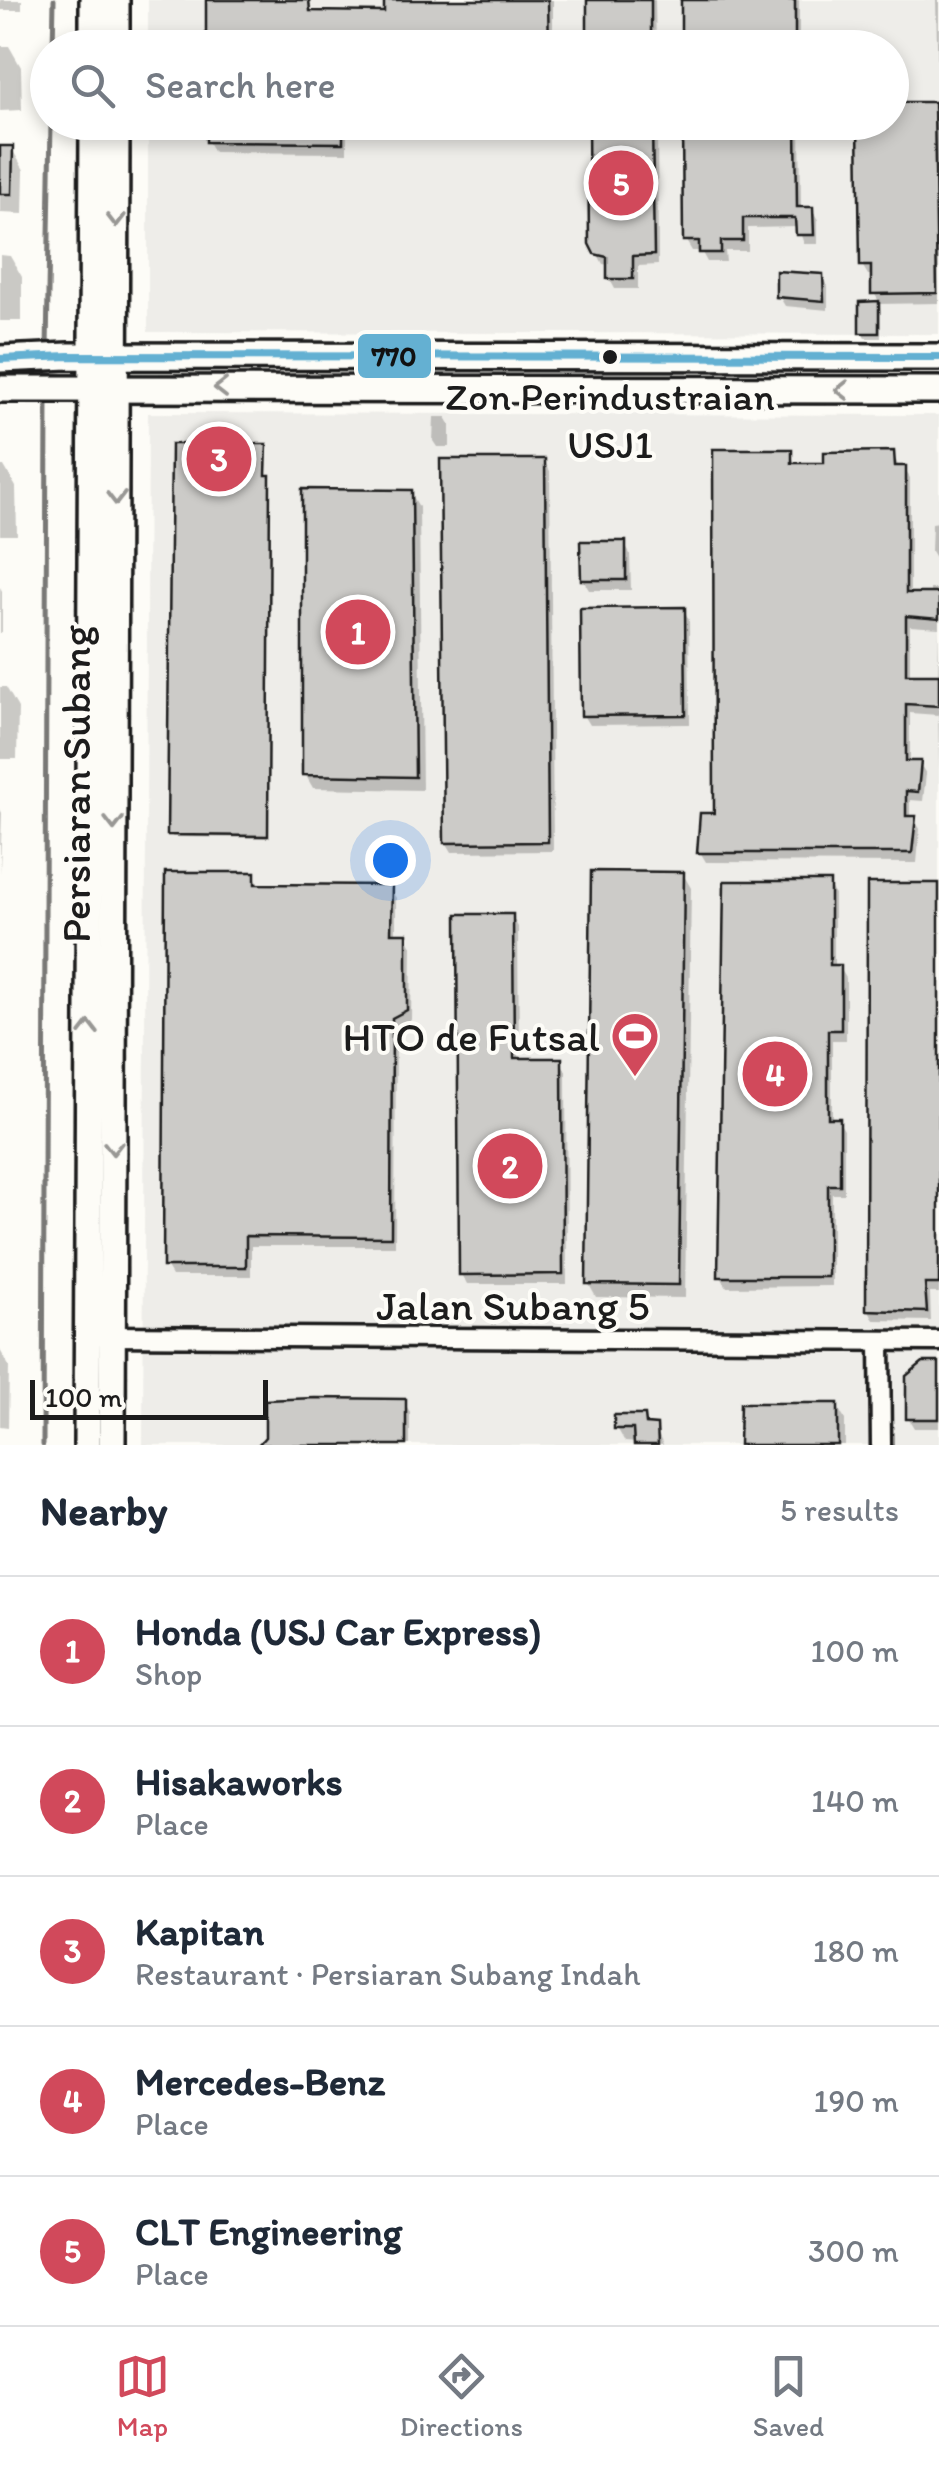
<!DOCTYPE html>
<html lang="en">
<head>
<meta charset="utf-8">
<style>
  :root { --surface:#fff; --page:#f6f6f7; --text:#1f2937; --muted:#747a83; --line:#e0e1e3; --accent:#d1495b }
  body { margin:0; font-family:Itim,sans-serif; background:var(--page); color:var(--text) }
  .scale { position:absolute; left:30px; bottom:25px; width:238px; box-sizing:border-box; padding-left:10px; border:5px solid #1c1c1c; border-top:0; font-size:28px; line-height:35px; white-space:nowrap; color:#1c1c1c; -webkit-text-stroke:8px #fdfcf7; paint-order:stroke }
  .you { position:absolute; left:390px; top:860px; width:35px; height:35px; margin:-25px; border:8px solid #fff; border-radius:50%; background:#1a73e8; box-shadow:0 0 0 15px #1a73e833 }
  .badge { display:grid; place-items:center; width:65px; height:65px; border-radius:50%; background:var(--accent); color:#fff; font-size:32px; font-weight:700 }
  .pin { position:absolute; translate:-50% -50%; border:5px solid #fff; box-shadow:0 2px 10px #0006 }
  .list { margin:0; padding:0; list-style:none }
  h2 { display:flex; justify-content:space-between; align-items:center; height:130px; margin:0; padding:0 40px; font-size:42px }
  h2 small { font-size:32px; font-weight:400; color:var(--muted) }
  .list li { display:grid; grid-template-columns:65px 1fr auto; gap:30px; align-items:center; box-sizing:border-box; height:150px; padding:0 40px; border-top:2px solid var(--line) }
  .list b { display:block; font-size:38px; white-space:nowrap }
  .list p { margin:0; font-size:32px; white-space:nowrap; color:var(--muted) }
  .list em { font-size:32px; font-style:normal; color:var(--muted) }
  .icon { flex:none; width:55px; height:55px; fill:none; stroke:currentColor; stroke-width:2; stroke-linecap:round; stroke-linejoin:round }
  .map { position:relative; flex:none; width:939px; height:1445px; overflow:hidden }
  .search { position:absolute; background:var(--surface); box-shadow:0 5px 15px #0003; left:30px; right:30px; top:30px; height:110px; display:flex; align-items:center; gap:25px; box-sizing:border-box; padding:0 35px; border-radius:55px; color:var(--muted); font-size:38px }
  .sheet { height:880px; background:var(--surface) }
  nav { display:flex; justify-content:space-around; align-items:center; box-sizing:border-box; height:140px; border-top:2px solid var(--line); background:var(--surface); font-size:28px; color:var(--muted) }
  nav a { display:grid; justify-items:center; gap:5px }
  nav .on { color:var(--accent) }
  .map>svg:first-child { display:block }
</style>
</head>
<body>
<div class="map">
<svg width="939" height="1445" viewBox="0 0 939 1445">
  <rect width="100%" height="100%" fill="#fdfcf7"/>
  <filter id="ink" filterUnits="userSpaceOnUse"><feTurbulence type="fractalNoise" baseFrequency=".01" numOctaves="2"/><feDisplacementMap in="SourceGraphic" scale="20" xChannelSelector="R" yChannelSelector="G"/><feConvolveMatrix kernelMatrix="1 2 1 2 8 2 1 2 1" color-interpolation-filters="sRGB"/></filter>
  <g filter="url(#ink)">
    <g fill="#eeede9">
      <polygon points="148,0 939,0 939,334 148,332 148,123 892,122 892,48 148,47"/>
      <polygon points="148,413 939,415 939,1445 143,1445"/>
    </g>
    <g fill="#0003" fill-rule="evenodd">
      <rect x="0" y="0" width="22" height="10"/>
      <polygon points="209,0 309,0 313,13 386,15 387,0 553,0 553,48 209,48"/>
      <polygon points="589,0 655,0 656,48 590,48"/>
      <rect x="684" y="0" width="115" height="48"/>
      <polygon points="936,0 939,0 939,93 938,92"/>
      <polygon points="0,46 9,46 21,67 22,110 0,111"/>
      <polygon points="892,57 899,57 905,67 905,104 933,104 939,114 939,303 878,304 881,310 881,338 865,338 861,332 861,304 880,303 874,293 874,275 868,275 862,265 892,122"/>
      <polygon points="208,122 347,122 347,153 214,152 208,142"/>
      <polygon points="590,122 657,122 658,265 638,266 638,289 615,289 609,278 609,265 603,264 592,243"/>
      <polygon points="685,122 800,122 801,210 812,209 818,220 818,244 804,244 798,227 748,228 748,251 725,251 726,262 707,262 701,251 692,251 686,241"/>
      <polygon points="0,148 12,149 24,170 23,214 0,213"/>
      <polygon points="0,255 10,256 22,277 22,321 0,321"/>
      <polygon points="822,277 828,287 828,310 785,306 779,296"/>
      <polygon points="434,417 446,417 450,424 450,447 437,447 433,441"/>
      <polygon points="265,446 267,478 270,481 268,838 172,837"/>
      <path d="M790 451 796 466H826L893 453 899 468H904L910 478V595H930V589H939V770L938 715 910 713V764H920L926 774 923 801 910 800V818H914L920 829 917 863 706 862 700 852 716 816ZM910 626 939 628 938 676H910Z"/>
      <polygon points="544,461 550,471 553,851 452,852 446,842"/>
      <polygon points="0,466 4,466 16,487 17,535 0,535"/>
      <polygon points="411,493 419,507 422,790 313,788 305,774"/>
      <polygon points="939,522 939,561 937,561 931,551 932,523"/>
      <polygon points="624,543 630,554 631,590 589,590 583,580"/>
      <polygon points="0,587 2,591 2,633 0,633"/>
      <polygon points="684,610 689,620 690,724 589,725 583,715"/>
      <polygon points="0,687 6,687 18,708 17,759 0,759"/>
      <polygon points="0,809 2,813 0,873"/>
      <polygon points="683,874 691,888 685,1298 596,1297 588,1283"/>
      <polygon points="254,875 260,885 390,887 396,898 396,935 406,935 412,946 411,1020 396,1028 395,1246 251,1246 251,1276 172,1276 166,1266"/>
      <polygon points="828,883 834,894 834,968 840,968 846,978 846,1040 832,1040 832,1120 838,1120 844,1130 844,1194 832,1194 832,1286 727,1287 721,1277"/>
      <polygon points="939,885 939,1293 930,1293 931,1321 874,1320 869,1310"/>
      <polygon points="512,916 518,927 519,1061 560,1060 566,1071 567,1284 467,1284 462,1274"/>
      <polygon points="0,1350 9,1366 8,1427 0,1426"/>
      <polygon points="939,1364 939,1428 914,1428 908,1418"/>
      <polygon points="404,1402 410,1412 410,1445 261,1445"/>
      <polygon points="837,1406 845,1420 845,1445 742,1445"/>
      <polygon points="644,1418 649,1426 655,1427 663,1445 625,1442 617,1428"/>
    </g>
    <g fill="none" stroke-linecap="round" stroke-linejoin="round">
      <g stroke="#797876" stroke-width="5">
        <polyline points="53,48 54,0"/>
        <polyline points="47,349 51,122"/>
        <polyline points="43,1445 47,395"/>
      </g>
    </g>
    <g fill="#cccbc8" stroke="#1c1c1c" stroke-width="2.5">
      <polygon points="206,0 309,0 310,11 384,12 384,0 548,0 549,48 206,48"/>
      <rect x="587" y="0" width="64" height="48"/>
      <rect x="681" y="0" width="114" height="48"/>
      <polygon points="892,102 934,102 937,293 871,294 871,266 860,266 858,122 892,122"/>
      <polygon points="206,122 343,122 343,143 206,142"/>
      <polygon points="588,122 652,122 654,255 633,256 633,279 607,279 607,257 594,254 589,244"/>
      <polygon points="682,122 796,122 797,207 813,207 814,235 796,235 795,218 743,218 743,241 721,241 721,253 699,253 699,241 683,241"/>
      <polygon points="0,146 13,146 12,194 0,194"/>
      <polygon points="776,271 823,274 824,301 776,297"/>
      <polygon points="879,301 879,333 859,333 859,302"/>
      <polygon points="171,444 267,444 266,475 270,475 268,836 167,835"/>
      <polygon points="713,449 792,449 792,463 824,463 824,452 894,451 895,466 906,466 906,593 939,593 939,619 906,616 906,674 939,674 939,706 906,704 906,761 921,761 918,792 906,791 906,816 916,816 912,853 697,853 700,813 714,813"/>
      <polygon points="440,459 545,459 548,842 444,843"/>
      <polygon points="302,489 412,490 415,777 302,775"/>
      <polygon points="580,541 626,541 626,580 581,580"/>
      <polygon points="685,607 686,715 581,716 580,608"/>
      <polygon points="591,871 684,872 679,1285 586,1284"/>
      <polygon points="165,872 255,872 255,884 392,885 391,933 407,933 407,1010 392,1018 391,1237 246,1236 246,1267 163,1267"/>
      <polygon points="724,881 830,881 830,965 841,965 841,1030 828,1030 828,1118 840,1118 840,1185 828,1185 828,1277 718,1277"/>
      <polygon points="867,883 939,883 939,1284 925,1284 927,1312 866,1310"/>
      <polygon points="457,914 513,914 514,1058 562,1058 563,1274 459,1275"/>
      <polygon points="923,1362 939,1362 939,1419 906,1419 906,1376"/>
      <polygon points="315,1398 406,1399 406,1445 258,1445 265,1437 265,1400"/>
      <polygon points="740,1403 838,1403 838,1445 739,1445"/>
      <polygon points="614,1415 645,1415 646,1424 657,1425 658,1445 634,1445 633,1429 614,1429"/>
    </g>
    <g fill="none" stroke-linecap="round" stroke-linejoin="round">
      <g stroke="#1c1c1c" stroke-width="25">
        <g id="street">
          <polyline points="103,1336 939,1341"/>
          <polyline points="880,1341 881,1445"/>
        </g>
      </g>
      <g stroke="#1c1c1c" stroke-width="32">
        <g id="secondary">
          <polyline points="93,48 93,0"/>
          <polyline points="116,48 116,0"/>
          <polyline points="0,359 69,356 939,357"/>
          <polyline points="0,389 939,390"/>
          <polyline points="87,1445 93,122"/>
          <polyline points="112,1445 116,122"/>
        </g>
      </g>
      <use href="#street" stroke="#fdfcf7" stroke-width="18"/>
      <use href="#secondary" stroke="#fdfcf7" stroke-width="25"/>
      <g stroke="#fdfcf7" stroke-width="15">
        <polyline id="bus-1" points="0,359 69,356 939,357"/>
      </g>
      <use href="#bus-1" stroke="#64b0d2" stroke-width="8"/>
    </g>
    <defs><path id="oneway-chevron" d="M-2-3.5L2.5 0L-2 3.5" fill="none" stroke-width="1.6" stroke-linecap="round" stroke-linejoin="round" transform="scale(2.5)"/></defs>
    <g stroke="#989794">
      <use href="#oneway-chevron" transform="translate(116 220) rotate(90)"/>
      <use href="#oneway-chevron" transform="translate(221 388) rotate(-180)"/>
      <use href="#oneway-chevron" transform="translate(842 390) rotate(-180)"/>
      <use href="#oneway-chevron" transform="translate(116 498) rotate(90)"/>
      <use href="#oneway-chevron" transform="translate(114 823) rotate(90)"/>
      <use href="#oneway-chevron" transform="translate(89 1028) rotate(-90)"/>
      <use href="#oneway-chevron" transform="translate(113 1148) rotate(90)"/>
    </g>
  </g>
  <defs>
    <g id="stadium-pin" transform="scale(2.5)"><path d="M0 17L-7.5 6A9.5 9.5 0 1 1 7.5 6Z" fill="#d1495b" stroke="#fdfcf7"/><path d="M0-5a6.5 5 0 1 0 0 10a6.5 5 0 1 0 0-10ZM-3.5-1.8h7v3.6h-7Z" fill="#fff"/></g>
  </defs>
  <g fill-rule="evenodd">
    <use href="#stadium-pin" x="635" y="1036"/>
  </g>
  <circle fill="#1c1c1c" stroke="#fdfcf7" stroke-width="4" cx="610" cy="357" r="9"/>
  <g text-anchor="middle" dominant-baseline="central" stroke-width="8" stroke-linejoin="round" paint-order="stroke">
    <g font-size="40" fill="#1c1c1c" stroke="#fdfcf7">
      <text x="610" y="396">Zon Perindustraian<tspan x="610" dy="48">USJ1</tspan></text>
    </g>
    <g font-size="42" fill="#1c1c1c" stroke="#fdfcf7">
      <text transform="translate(75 784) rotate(-90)">Persiaran Subang</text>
      <text x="513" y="1305">Jalan Subang 5</text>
    </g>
    <g font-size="42" fill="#1c1c1c" stroke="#fdfcf7" text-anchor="end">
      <text x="600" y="1036">HTO de Futsal</text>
    </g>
  </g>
  <rect stroke="#fdfcf7" stroke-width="4" x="356" y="332" width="77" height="48" rx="10" fill="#64b0d2"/>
  <g font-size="28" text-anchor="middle" font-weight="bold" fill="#111">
    <text x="394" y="366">770</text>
  </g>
</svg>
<div class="scale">100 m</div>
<div class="you"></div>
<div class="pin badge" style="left:358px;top:632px">1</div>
<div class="pin badge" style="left:510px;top:1166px">2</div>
<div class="pin badge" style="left:219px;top:459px">3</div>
<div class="pin badge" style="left:775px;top:1074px">4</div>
<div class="pin badge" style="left:621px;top:183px">5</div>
<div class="search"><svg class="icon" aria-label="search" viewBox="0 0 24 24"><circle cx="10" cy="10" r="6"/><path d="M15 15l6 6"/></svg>Search here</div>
</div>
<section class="sheet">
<h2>Nearby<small>5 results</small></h2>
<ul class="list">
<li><span class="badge">1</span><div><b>Honda (USJ Car Express)</b><p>Shop</p></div><em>100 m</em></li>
<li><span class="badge">2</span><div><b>Hisakaworks</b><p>Place</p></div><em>140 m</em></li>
<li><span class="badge">3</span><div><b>Kapitan</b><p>Restaurant · Persiaran Subang Indah</p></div><em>180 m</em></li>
<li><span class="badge">4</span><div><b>Mercedes-Benz</b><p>Place</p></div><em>190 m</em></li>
<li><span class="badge">5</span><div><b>CLT Engineering</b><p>Place</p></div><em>300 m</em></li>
</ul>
</section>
<nav>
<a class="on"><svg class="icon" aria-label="map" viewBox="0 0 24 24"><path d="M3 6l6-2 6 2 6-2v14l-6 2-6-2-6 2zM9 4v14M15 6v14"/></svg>Map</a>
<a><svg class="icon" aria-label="directions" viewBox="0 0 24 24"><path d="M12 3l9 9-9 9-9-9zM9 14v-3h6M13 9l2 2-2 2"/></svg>Directions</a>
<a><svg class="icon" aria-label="saved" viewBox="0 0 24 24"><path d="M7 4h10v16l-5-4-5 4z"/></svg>Saved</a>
</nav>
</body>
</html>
